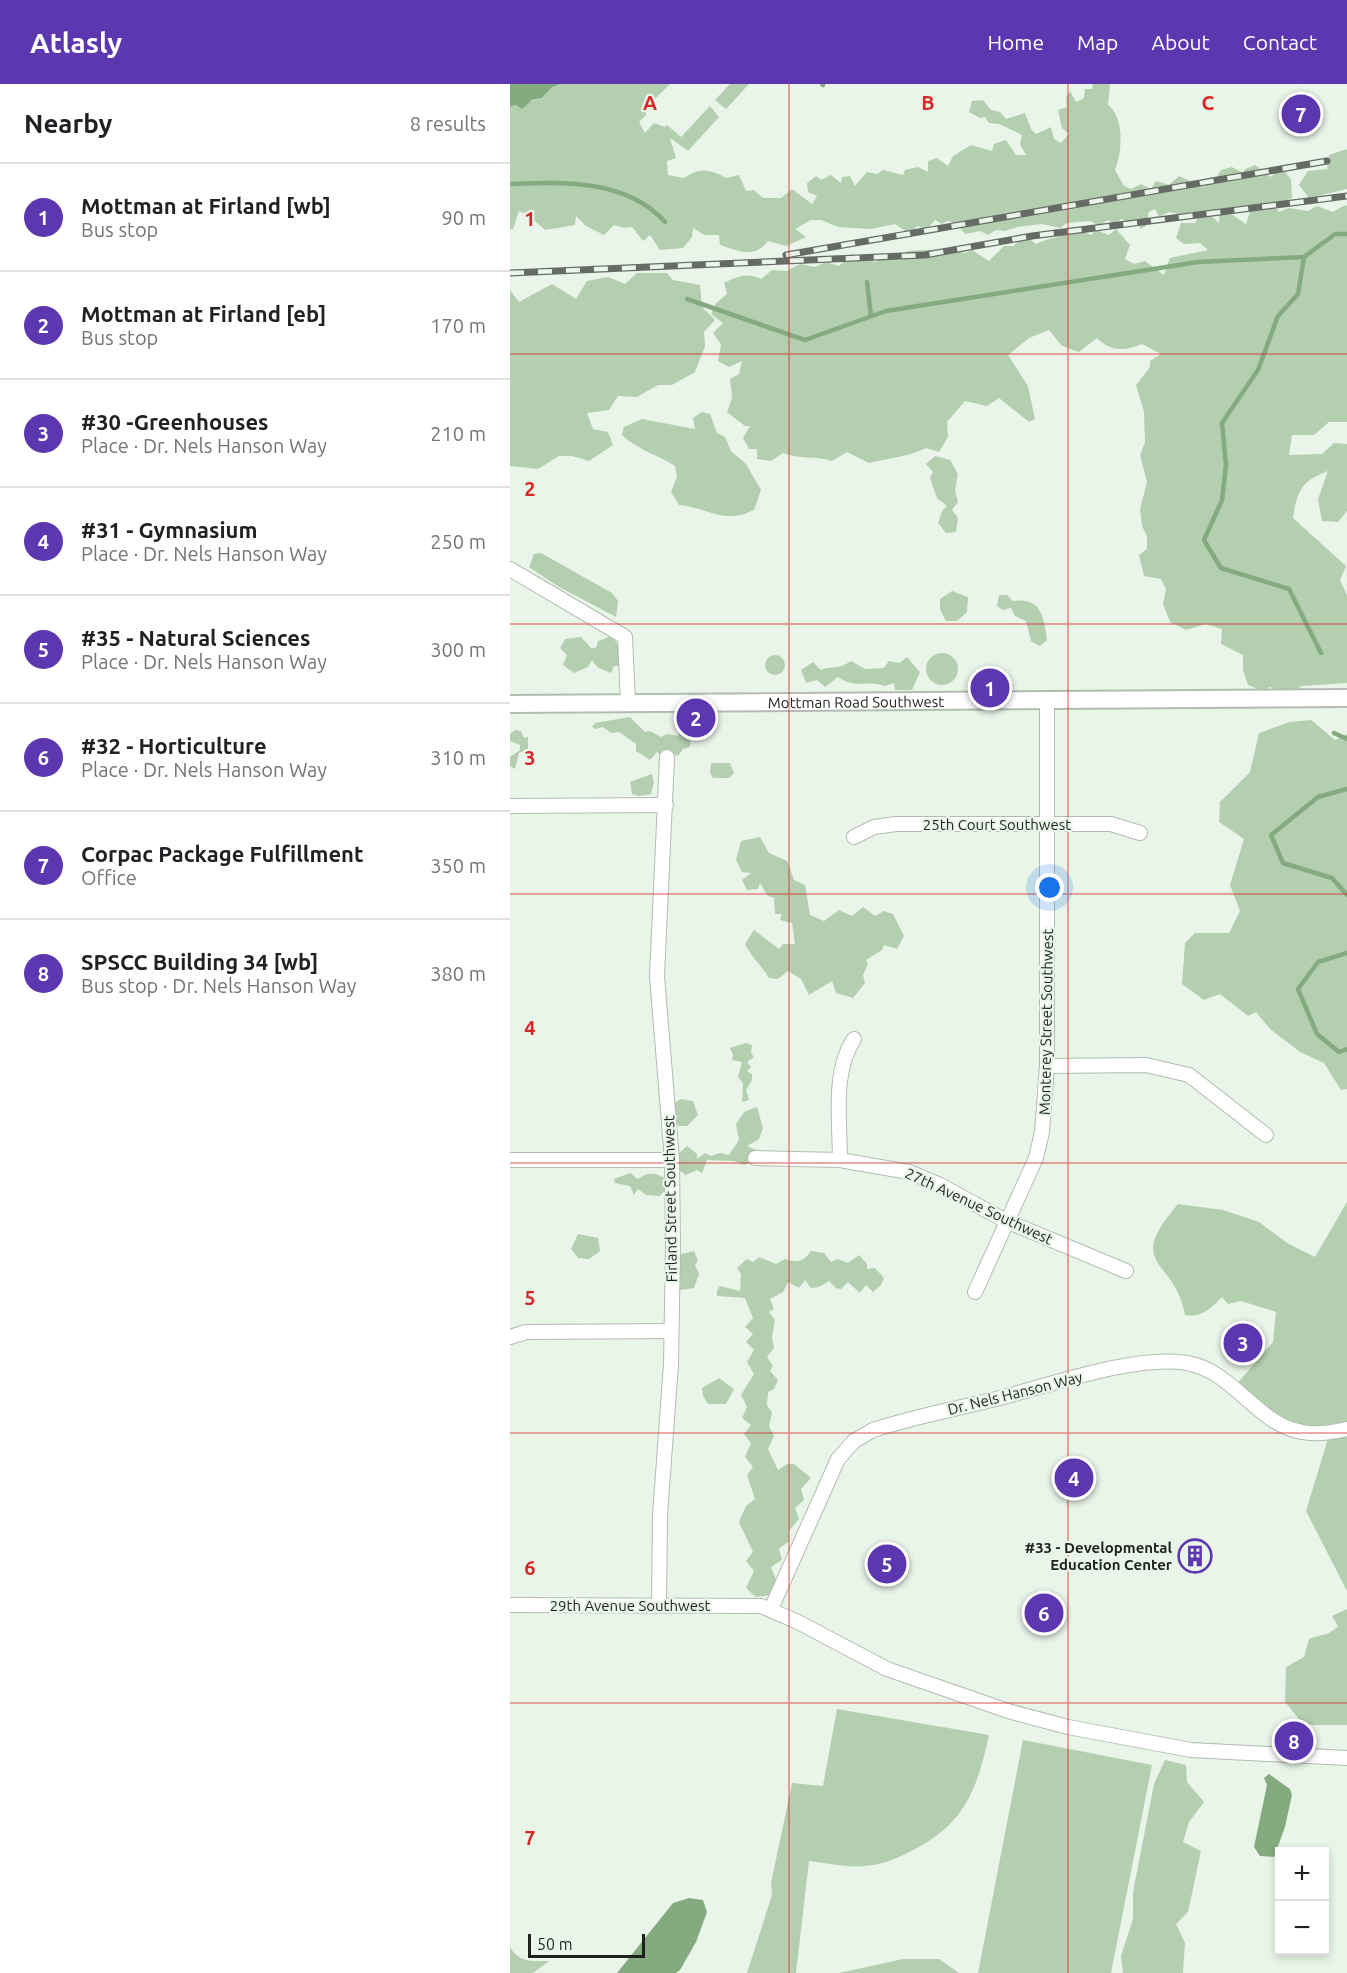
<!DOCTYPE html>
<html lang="en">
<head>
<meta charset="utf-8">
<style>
  :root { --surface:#fff; --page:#f6f6f6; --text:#202124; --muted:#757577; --line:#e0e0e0; --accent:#5d37af }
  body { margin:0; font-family:Ubuntu,sans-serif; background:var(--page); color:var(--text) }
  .controls { position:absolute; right:18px; bottom:18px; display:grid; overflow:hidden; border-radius:0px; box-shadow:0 3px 9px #0003 }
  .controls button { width:54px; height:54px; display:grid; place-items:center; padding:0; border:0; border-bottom:2px solid var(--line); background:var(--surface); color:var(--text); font:30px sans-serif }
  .scale { position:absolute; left:18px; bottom:15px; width:117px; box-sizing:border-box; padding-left:6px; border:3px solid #1e221e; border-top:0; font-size:16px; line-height:21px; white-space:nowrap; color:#1e221e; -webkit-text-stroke:4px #eaf5e9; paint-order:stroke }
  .you { position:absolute; left:540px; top:804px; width:21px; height:21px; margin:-15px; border:4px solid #fff; border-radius:50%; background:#1a73e8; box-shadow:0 0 0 9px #1a73e833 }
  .badge { display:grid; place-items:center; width:39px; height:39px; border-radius:50%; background:var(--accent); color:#fff; font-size:20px; font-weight:700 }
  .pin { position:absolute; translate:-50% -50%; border:3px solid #fff; box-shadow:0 2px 6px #0006 }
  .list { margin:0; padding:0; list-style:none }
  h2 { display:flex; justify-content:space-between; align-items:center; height:78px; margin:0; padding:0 24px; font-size:26px }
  h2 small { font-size:20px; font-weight:400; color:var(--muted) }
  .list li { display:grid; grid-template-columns:39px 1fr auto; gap:18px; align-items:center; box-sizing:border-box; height:108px; padding:0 24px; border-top:2px solid var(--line) }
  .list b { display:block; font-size:22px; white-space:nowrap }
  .list p { margin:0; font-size:20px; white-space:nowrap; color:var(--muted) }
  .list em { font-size:20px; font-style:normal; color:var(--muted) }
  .map { position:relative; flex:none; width:837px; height:1889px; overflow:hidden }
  header { display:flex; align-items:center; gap:36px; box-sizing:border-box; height:84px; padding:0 30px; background:var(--accent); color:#fff }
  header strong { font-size:28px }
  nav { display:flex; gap:33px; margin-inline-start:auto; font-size:21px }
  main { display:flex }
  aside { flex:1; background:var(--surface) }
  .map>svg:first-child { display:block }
</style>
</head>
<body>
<header>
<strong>Atlasly</strong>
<nav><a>Home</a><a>Map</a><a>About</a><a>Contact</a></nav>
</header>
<main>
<aside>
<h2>Nearby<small>8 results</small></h2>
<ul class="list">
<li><span class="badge">1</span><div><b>Mottman at Firland [wb]</b><p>Bus stop</p></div><em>90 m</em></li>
<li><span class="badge">2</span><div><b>Mottman at Firland [eb]</b><p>Bus stop</p></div><em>170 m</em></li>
<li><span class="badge">3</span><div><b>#30 -Greenhouses</b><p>Place · Dr. Nels Hanson Way</p></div><em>210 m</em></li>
<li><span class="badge">4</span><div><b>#31 - Gymnasium</b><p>Place · Dr. Nels Hanson Way</p></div><em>250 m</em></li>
<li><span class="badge">5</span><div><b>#35 - Natural Sciences</b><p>Place · Dr. Nels Hanson Way</p></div><em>300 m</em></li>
<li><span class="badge">6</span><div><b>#32 - Horticulture</b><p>Place · Dr. Nels Hanson Way</p></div><em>310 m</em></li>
<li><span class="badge">7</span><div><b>Corpac Package Fulfillment</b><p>Office</p></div><em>350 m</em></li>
<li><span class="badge">8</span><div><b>SPSCC Building 34 [wb]</b><p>Bus stop · Dr. Nels Hanson Way</p></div><em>380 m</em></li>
</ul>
</aside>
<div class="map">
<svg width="837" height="1889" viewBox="0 0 837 1889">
  <rect width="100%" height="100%" fill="#eaf5e9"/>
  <g fill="#b3cfb0">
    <path d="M50 0H160L137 23 136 31 129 38 135 49 144 39 155 43 157 41 171 53 200 22 209 33 178 67 160 54 166 74 157 77 158 91 174 94C190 83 200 85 216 94L229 91 236 107 244 106 253 114H271L282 105 302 120 307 112 298 108 297 99 306 92 311 96 321 91 331 99 332 93 340 92 345 102 357 88 367 90 373 86 393 91 395 86 408 83 418 88V77L427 74 438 82 443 72 461 61 482 67 484 60 496 56 506 71H516L510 60 512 51 489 40 479 39 475 33 470 34 459 28 462 17 473 16 481 26 490 28 496 35 515 29 521 45 526 50 541 43 544 55 551 59 559 50 552 44 548 26 557 23 556 13 560 7 566 18 574 14 575 5H582L583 0H600L598 21C615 33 612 69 605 86L614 102 621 105 631 100 641 105 646 97 659 101 669 92 694 103 700 93H707L711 86 722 83 733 89 735 85 745 81 761 93 765 89 775 88 781 95 782 114 773 118 762 119 769 128 779 124 798 127 807 122 823 128 835 121 837 122V338H819L804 351H782L779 371 812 370 824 359 837 360V427L828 438 812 437 808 415 818 387C792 397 787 406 783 434L836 482 830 496 837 511V599L791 602 781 611 759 603 753 607 738 601 733 586V571L711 560 712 545 696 540 676 546 660 538 653 520 656 505 651 495 634 492 629 471 637 465V452L632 442 630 425 637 398 630 371 635 358 634 328 626 301 640 283V277L651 270 632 260C615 267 601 268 587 254L569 268 552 262 539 246 519 254 498 271 518 302 525 335 519 338 489 314 477 322 455 317 437 338 438 353 429 368 416 364C401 372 376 375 359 379L337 368 322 377C304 371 290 376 273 369L261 377 247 375V365H239L233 354 240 342H235L217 328 222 314 220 295 229 290 232 277 219 283 208 277 211 260 203 249 213 239 201 230 206 219 217 210 214 199C227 193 236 188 251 195L262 186 277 187 290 180 305 183 316 178 329 182 342 170 365 178 382 170 389 177 397 167 439 165 455 169 462 166 479 177 494 162H503L515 151 526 160C542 152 551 155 566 144L581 151 586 146 599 151 606 145 620 161 615 175 624 180 635 177 654 191 660 174 698 166 690 159 674 160 666 154 671 139H685L690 130 698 129 709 139V128L723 131 736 140 742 122 668 130 659 128 649 133 645 125 639 128 636 142 630 145 628 135 619 138 611 135 604 140 598 136 588 142 581 137 557 139 550 144 532 140 507 143 495 147 486 146 478 151 470 147 455 150 446 139 437 137 432 140 425 136 416 146 408 142 398 149 385 140 361 145 328 143 311 136H301L285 145 296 153 276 162 258 157C244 175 229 167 210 161L209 151H194L183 144 182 153 173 164 150 166 140 151 133 157 122 143 114 144 104 141 94 151 76 142 66 132 65 141 35 146 18 131 9 127 3 145H0V23L32 14 41 4Z"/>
    <polygon points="220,0 239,0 216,25 205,16"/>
    <polygon points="837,65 837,105 799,114 789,101 798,87 817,85 819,71"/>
    <polygon points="127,189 157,189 163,196 190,201 192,223 205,236 194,248 195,262 185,288 162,301 148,301 127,313 108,312 99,326 77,329 83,345 98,348 103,361 79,377 62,372 49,372 28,385 0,382 0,206 9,218 42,200 66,215 77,197 98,193 115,200"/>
    <path d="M192 328 200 330 207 349 215 353 221 367 236 380 251 406 244 426C213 441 199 424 169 421L161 408 167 393 165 382C148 371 126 365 112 351L114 343 132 335 185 345 183 334Z"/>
    <polygon points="425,372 440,376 448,390 445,406 448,418 442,426 448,434 446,448 436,449 428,439 432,427 437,422 427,414 420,394 423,388 416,380"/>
    <polygon points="31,469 102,509 108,517 106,533 49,503 19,483 24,470"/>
    <polygon points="442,507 458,513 457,528 447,537 436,537 430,525 430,515"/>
    <path d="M489 511H497L503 517C532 513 534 534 537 556L530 562 521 557 516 537 505 532 501 524 493 526 487 522Z"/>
    <polygon points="102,552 113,570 112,582 104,582 101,589 87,583 82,576 78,583 64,589 53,581 57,571 50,564 55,555 71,553 81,564 86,564 88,557"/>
    <circle cx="432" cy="585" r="16"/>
    <circle cx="265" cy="581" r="10"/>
    <path d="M397 573 410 588 402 606H385L384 599 375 602C355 595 348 606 328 593L315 603 307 596 296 599 291 586 303 578 311 586C322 581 326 587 341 577L355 585 374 584 379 577 389 579Z"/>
    <polygon points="120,633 135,648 140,647 151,653 157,650 168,652 171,648 181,653 180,663 173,665 168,672 162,669 153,672 147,668 140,676 126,667 126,660 109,648 101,649 93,643 86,645 82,643 85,639"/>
    <polygon points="801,636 825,656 837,650 837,1005 831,1006 814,979 790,968 760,945 746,928 738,932 710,910 694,916 672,900 675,859 685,849 719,849 730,827 720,801 734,755 709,738 710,718 740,688 749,649 780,638"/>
    <polygon points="5,646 11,647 14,654 18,653 18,665 9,669 5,685 0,682 0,673 10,666 10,661 0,657 0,650"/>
    <polygon points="201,679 220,679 224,689 219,694 203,694 200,689"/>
    <polygon points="142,690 144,698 141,710 129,712 122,710 120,698"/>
    <path d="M250 753 259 769 277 777 284 796 295 801 300 831 314 837 329 826 342 832 353 823 365 832 374 827 383 830 394 852 387 865 374 861 372 866 356 876 358 880 353 891 355 899 343 914 326 909 322 897 299 911 291 895 278 887 268 895 259 894C252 882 242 874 235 860L244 846 269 865 273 860H285L282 839 270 836 272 830H265L264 814 258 812 250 799 248 805 237 806 232 796 241 789 232 788 226 776 231 757Z"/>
    <polygon points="236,959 242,961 241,969 244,973 237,978 241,983 237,987 242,990 242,996 236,1006 239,1016 232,1018 233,999 228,993 232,978 222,976 223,971 220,964"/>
    <polygon points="171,1015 183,1017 188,1031 177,1042 168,1042 162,1030 164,1019"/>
    <polygon points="247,1023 253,1044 249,1055 237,1062 246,1066 246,1076 234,1081 224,1077 197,1076 192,1089 187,1086 176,1091 167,1085 166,1072 177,1062 187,1070 187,1075 195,1069 201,1072 210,1069 219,1071 229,1056 226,1040 234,1028"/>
    <path d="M120 1089 128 1095C138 1088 145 1088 156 1095V1105L150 1112 136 1111 128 1105 124 1111 120 1102 105 1099 104 1095Z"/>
    <path d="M837 1118V1507L796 1427 820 1348H791L725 1302 763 1258 766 1228 731 1217 718 1220 712 1213C701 1224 692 1234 675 1231 665 1173 613 1184 668 1120L713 1126 749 1138 777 1159 805 1173Z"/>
    <polygon points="68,1150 88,1154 90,1167 79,1175 68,1174 61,1165"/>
    <polygon points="184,1167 188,1177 185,1181 189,1190 184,1204 170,1206 167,1199 168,1171"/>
    <path d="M301 1167 314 1169 321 1178 328 1175 338 1179 349 1171 357 1180V1185L365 1184 374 1194 371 1201 363 1208 356 1201 350 1209 338 1198 331 1205 326 1204 319 1197 309 1203 301 1204 295 1196 289 1204 278 1198 273 1208 260 1215 264 1225 259 1228 265 1236 262 1254 264 1264 257 1273 263 1282 260 1287 268 1296 264 1305 258 1308 257 1321 262 1329 259 1342 264 1352 258 1365 268 1386 277 1380H284L301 1394 291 1405 294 1416 285 1424 289 1435 279 1447V1457L269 1465 272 1476 261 1483 267 1498 260 1511 246 1513 236 1504 244 1487 236 1477 243 1468 229 1438 236 1422 245 1415 237 1391 243 1383 235 1373 241 1359 234 1350 241 1341 232 1334 237 1323 231 1311 244 1290 237 1278 244 1266 236 1258 243 1250 235 1243 243 1234 235 1214 207 1212V1206L210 1202 230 1207 231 1190 227 1184 237 1175 243 1178 249 1173 266 1180 275 1175C288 1179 293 1178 301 1167Z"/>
    <polygon points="209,1294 224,1305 216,1320 198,1320 193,1312 192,1304"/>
    <path d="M837 1525V1641H794L775 1618 776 1583 794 1573 799 1555C811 1550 819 1552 828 1542L822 1532Z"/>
    <path d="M327 1625 479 1651C467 1705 455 1740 403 1766 388 1774 372 1781 355 1782 337 1784 317 1779 299 1777L286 1889H237L262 1811 261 1799 282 1699 313 1702Z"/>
    <polygon points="513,1656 642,1681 601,1889 468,1889"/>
    <polygon points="655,1676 676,1681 677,1698 694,1718 679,1738 673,1758 691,1767 678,1828 666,1840 675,1859 673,1889 613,1889 611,1872 623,1835 623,1808 644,1700"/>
    <path d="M0 1863C9 1879 23 1877 39 1877L23 1889H0Z"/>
    <polygon points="393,1875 429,1875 449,1889 329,1889"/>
  </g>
  <g fill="#84aa80">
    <polygon points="0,0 50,0 41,4 32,14 22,16 12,25 6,21 0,23"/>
    <polygon points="759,1690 780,1705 782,1711 775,1743 764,1773 750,1772 744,1763 757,1701 754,1694"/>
    <polygon points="179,1814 193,1816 197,1828 186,1858 170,1886 166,1889 107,1889 163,1819"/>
  </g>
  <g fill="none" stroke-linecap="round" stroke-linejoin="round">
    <g stroke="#84aa80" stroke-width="4.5">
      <polyline points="312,0 313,1"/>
      <path d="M0 100C54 98 116 95 155 138"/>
      <polyline points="357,198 361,232"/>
      <polyline points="177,215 295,256 376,227 688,178 794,173"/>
      <polyline points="811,569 779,505 711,484 694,456 712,416 716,381 712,339 748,286 768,232 788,210 794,173 825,150 837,150"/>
      <polyline points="824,649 837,655"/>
      <polyline points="837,705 808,713 761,751 773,779 822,794 837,811"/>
      <polyline points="837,869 808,878 788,905 807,950 829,968 837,965"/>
    </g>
    <g stroke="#b2bcb1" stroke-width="16">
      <g id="minor">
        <polyline points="0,485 115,553 118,619"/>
        <polyline points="0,722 156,721"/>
        <polyline points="344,753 364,743 386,740 601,740 630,749"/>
        <polyline points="537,982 636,981 679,991 756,1051"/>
        <polyline points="245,1074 330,1076 399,1088 430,1101 496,1137 616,1187"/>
        <polyline points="0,1076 162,1076"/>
        <path d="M330 1076C330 1038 322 988 344 955"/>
        <polyline points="465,1208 526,1074 532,1048 537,982 537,618"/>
        <polyline points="0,1253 16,1248 161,1247"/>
        <polyline points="149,1520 150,1431 161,1280 163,1162 162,1076 147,892 157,673"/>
        <polyline points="0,1521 251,1522 288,1538 377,1585 498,1627 558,1643 681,1666 837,1674"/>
        <path d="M261 1525 328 1375 344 1357 363 1346C403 1333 445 1325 486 1315 537 1302 626 1270 677 1279 724 1287 746 1340 792 1348 807 1351 822 1348 837 1345"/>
      </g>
    </g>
    <g stroke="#b2bcb1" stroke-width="20">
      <g id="tertiary">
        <path id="s1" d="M0 620 837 614"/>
      </g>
    </g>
    <use href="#minor" stroke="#fff" stroke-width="14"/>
    <use href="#tertiary" stroke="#fff" stroke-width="16"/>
    <g stroke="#666c65" stroke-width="7">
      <g id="rail">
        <polyline points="276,171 817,77"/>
        <polyline points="0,189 415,171 522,152 837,112"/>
      </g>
    </g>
    <use href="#rail" stroke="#eaf5e9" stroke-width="4.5" stroke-dasharray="14" stroke-linecap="butt"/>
  </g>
  <path fill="none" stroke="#d62828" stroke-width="1.5" stroke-opacity="0.55" d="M279 0V1889M558 0V1889M0 270H837M0 540H837M0 810H837M0 1079H837M0 1349H837M0 1619H837"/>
  <defs>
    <g id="building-ring" transform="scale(1.725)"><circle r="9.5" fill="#eaf5e9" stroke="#5d37af" stroke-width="1.5"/><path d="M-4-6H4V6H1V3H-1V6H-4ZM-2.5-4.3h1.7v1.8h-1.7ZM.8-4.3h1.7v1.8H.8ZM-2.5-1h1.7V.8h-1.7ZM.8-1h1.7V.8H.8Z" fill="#5d37af"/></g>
  </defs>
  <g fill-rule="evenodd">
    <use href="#building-ring" x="685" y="1472"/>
  </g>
  <g text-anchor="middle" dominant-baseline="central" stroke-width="4.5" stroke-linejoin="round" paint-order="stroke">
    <g font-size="15" fill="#1e221e" stroke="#eaf5e9">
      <text stroke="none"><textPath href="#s1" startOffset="346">Mottman Road Southwest</textPath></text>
      <text x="487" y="740">25th Court Southwest</text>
      <text transform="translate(536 938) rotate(-89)">Monterey Street Southwest</text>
      <text transform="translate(160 1115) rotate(-91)">Firland Street Southwest</text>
      <text transform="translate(469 1122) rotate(25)">27th Avenue Southwest</text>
      <text transform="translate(505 1309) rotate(-14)">Dr. Nels Hanson Way</text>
      <text x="120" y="1521">29th Avenue Southwest</text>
    </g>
    <g font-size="15" font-weight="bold" fill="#1e221e" stroke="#eaf5e9" text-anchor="end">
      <text x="662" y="1463">#33 - Developmental<tspan x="662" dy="17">Education Center</tspan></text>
    </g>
  </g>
  <g font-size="20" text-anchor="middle" font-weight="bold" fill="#d62828" stroke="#eaf5e9" stroke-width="4.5" stroke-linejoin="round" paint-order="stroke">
    <text x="140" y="26">A</text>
    <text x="418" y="26">B</text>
    <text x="698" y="26">C</text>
    <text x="20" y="142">1</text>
    <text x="20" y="412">2</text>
    <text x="20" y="681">3</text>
    <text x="20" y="951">4</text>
    <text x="20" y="1221">5</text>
    <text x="20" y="1491">6</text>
    <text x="20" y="1761">7</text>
  </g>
</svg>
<div class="controls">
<button>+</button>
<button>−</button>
</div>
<div class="scale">50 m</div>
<div class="you"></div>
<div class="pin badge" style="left:480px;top:604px">1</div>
<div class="pin badge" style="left:186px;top:634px">2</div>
<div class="pin badge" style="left:733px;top:1259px">3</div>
<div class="pin badge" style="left:564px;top:1394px">4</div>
<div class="pin badge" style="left:377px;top:1480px">5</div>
<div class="pin badge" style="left:534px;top:1529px">6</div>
<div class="pin badge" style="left:791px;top:30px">7</div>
<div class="pin badge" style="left:784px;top:1657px">8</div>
</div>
</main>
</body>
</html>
